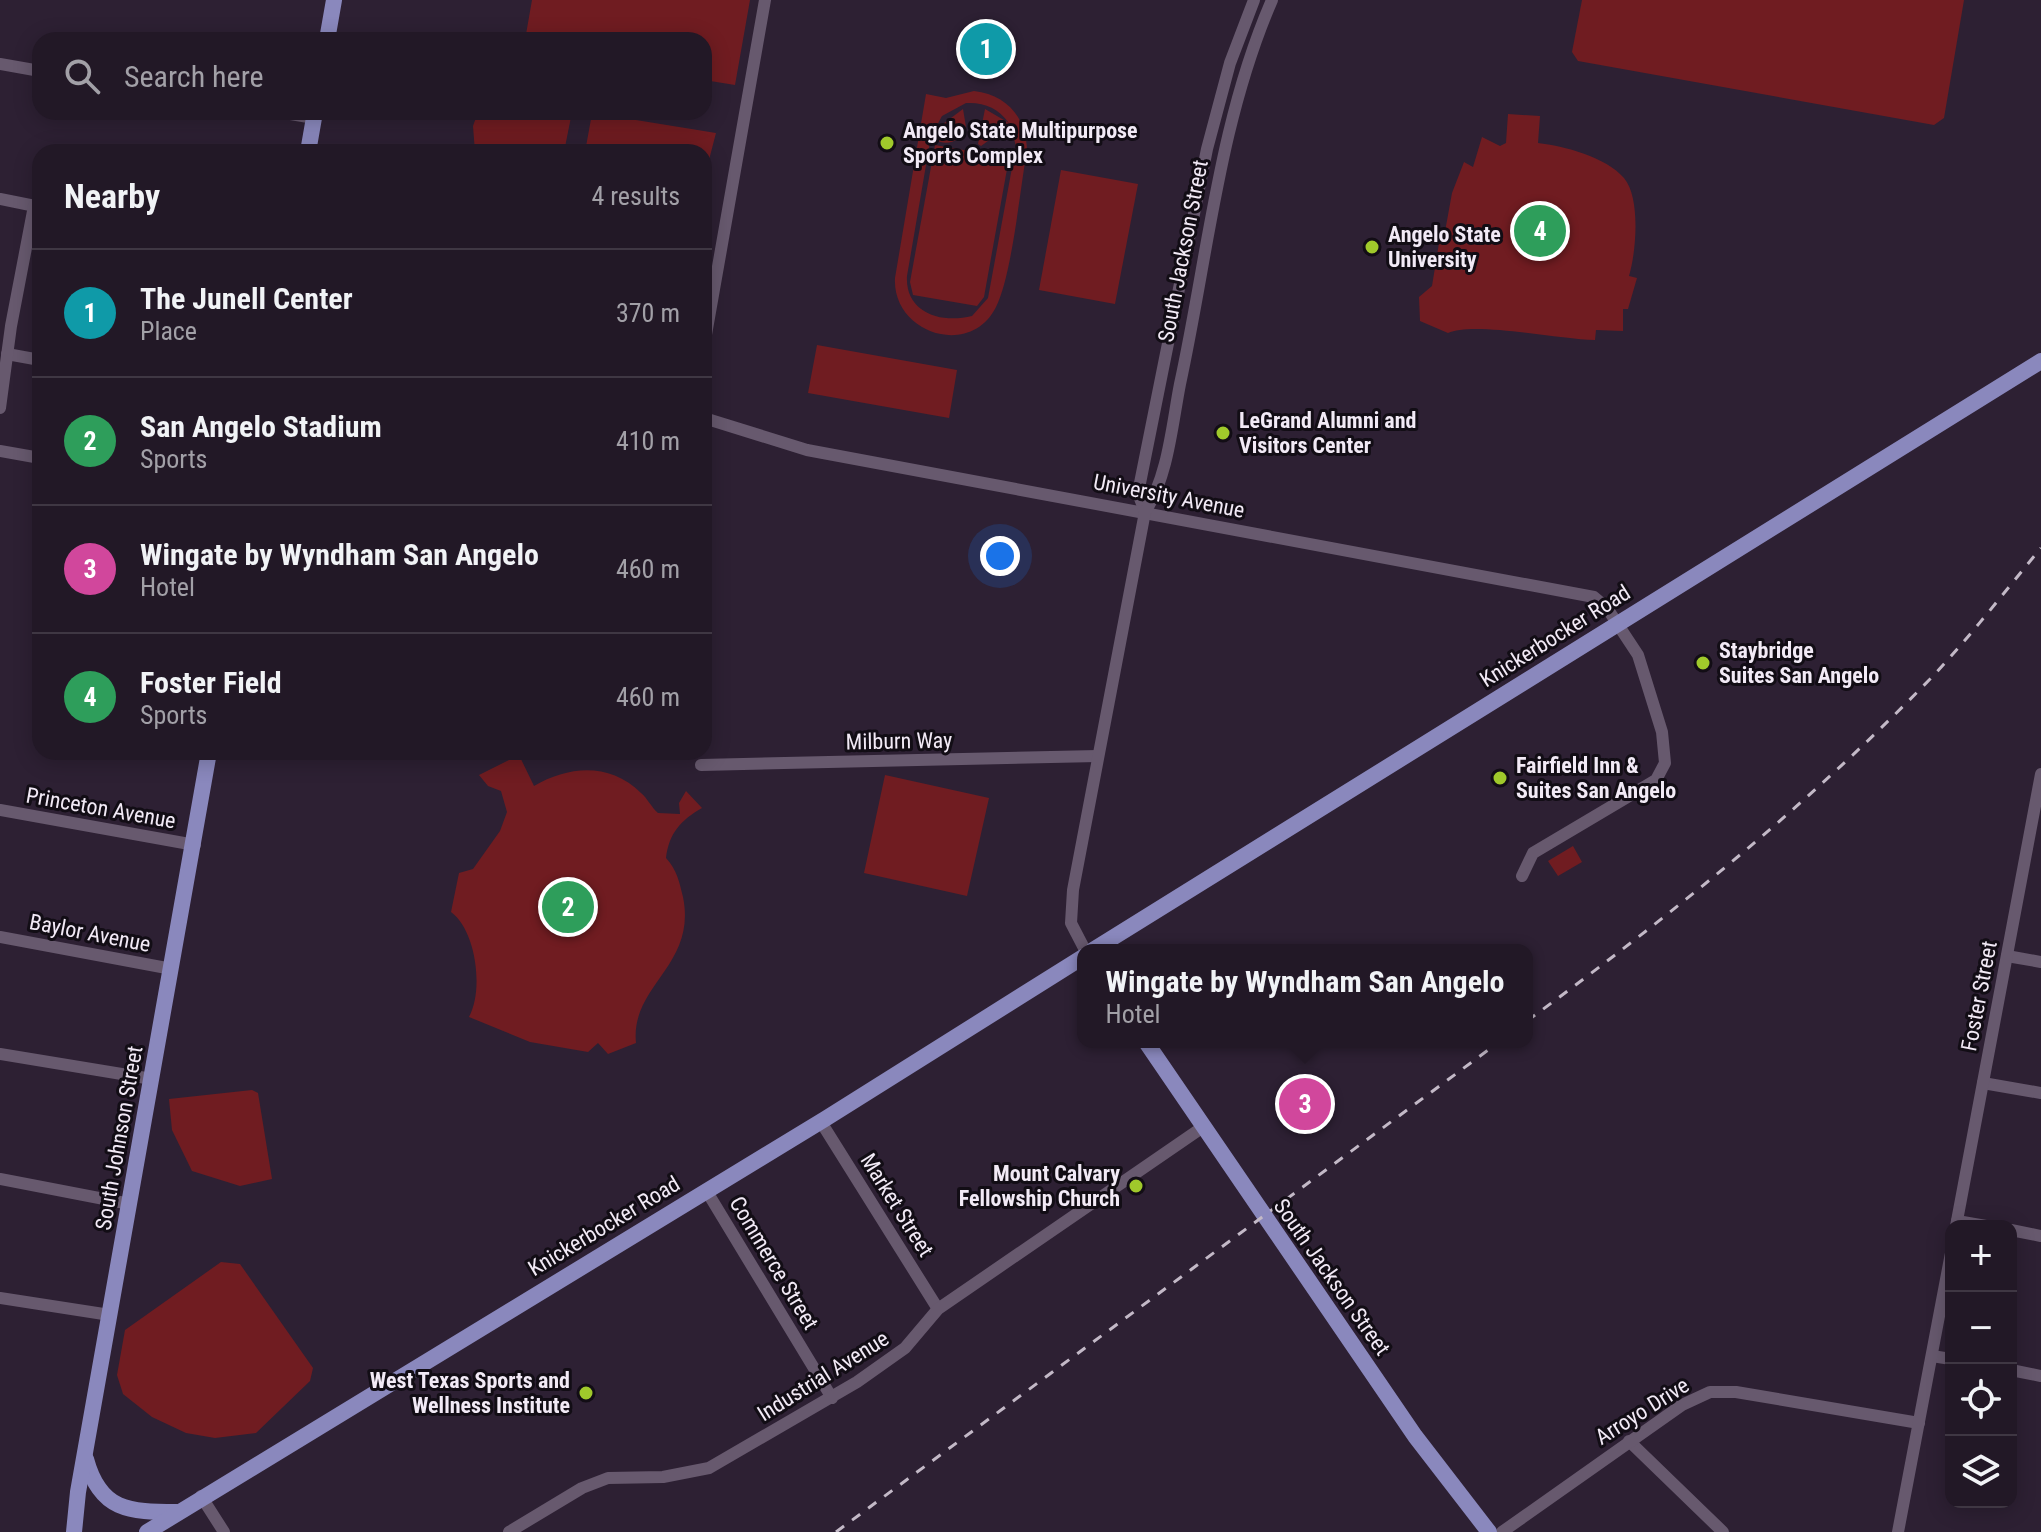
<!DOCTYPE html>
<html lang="en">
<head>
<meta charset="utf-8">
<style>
  :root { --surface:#221826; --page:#2a212e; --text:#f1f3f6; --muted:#a2a0a7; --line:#3f3743; --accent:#2563eb }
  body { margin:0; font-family:"Roboto Condensed",sans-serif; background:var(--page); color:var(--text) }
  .controls { position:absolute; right:24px; bottom:24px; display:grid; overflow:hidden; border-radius:16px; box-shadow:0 4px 20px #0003 }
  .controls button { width:72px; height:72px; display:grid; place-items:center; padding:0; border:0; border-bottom:2px solid var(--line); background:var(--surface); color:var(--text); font:40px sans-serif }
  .you { position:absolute; left:1000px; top:556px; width:28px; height:28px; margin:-20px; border:6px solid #fff; border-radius:50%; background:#1a73e8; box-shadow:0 0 0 12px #1a73e833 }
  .badge { display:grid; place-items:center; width:52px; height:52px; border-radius:50%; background:var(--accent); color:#fff; font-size:26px; font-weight:700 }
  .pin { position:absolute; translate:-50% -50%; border:4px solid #fff; box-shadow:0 2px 8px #0006 }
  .popup { position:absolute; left:1077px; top:944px; width:456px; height:104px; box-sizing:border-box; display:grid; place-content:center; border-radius:16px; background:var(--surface); filter:drop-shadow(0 2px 6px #0005); font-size:26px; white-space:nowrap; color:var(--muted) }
  .popup b { font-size:30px; color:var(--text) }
  .popup::after { content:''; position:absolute; left:50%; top:100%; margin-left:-16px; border:16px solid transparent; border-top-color:var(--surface) }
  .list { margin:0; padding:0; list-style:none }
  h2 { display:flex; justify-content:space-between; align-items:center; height:104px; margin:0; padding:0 32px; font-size:34px }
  h2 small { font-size:26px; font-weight:400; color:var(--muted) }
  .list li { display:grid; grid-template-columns:52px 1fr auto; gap:24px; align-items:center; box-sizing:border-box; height:128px; padding:0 32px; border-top:2px solid var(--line) }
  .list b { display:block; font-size:30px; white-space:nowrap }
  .list p { margin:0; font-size:26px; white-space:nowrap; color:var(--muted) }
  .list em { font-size:26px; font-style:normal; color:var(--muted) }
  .icon { flex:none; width:44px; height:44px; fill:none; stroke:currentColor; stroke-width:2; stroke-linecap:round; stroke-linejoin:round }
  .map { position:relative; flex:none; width:2041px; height:1532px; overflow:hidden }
  .search { position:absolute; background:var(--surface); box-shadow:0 4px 20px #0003; left:32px; top:32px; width:680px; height:88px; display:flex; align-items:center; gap:20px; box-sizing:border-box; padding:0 28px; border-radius:24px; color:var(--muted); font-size:30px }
  .panel { position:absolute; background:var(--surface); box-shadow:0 4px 20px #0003; left:32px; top:144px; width:680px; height:616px; border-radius:24px }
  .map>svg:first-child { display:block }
</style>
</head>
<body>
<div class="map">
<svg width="2041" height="1532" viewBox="0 0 2041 1532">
  <rect width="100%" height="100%" fill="#2d2033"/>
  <g fill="#701c21" fill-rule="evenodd">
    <polygon points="532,0 750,0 735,85 704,80 704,40 525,40"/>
    <polygon points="1582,0 1964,0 1944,118 1934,125 1578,61 1572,52"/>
    <path d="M974 91C1007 95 1026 117 1027 150 1020 189 1012 275 996 307 970 359 892 333 895 278L926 94 946 98ZM966 103C984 102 998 108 1009 123L985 109 978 144 981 146 1010 125 1016 146 988 298 972 316C940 324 905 312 907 276L931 136 942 116Z"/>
    <path d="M963 109 966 127C961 140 949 147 935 140L943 124Z"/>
    <polygon points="478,112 566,112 571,117 564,152 475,152 473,126"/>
    <polygon points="599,114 716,133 704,179 704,152 585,152 591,119"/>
    <path d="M1508 114 1540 116 1538 143C1564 146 1606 157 1624 178 1641 198 1636 253 1629 276L1637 278 1628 309H1623V331L1596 330 1595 340C1558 339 1473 321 1448 333L1420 321 1419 297 1432 286 1440 237H1444L1452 193 1464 162 1473 167 1482 137 1500 146 1506 143Z"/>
    <polygon points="935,145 1009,158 984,297 977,306 913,295 910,282"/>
    <polygon points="1061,170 1138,184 1115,304 1039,290"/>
    <polygon points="817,345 957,370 949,418 808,393"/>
    <path d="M519 755 534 786C569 766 609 762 641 793 648 799 651 807 658 813L680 814 679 803 686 791 702 808C681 820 669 833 666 858 677 870 679 881 683 897 697 966 630 985 636 1043L608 1054 598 1043 588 1052 530 1042 469 1017C484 990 476 930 451 912L459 873 473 869 500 831 507 812 501 791 488 786 479 775Z"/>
    <polygon points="885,775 989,798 967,896 864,873"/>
    <polygon points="1573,846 1582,862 1558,876 1548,861"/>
    <polygon points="252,1090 258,1093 272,1179 240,1186 192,1171 172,1130 169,1099"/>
    <polygon points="221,1262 240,1264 313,1368 310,1381 256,1433 215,1438 186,1433 152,1417 123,1394 117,1375 125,1330"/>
  </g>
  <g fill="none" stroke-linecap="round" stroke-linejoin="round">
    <g stroke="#67596e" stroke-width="12">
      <polyline points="0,64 40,71"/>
      <polyline points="279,112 314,118"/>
      <polyline points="0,199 40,207"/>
      <polyline points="704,346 765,0"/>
      <polyline points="7,354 40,360"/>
      <polyline points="0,408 11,326 34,206"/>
      <polyline points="704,418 807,450 1594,597 1607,608 1638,655 1662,732 1665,763 1656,780 1533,853 1522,876"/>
      <polyline points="0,451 40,458"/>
      <polyline points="1145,512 1138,493 1207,149 1230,63 1254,0"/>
      <polyline points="701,765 1098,756"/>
      <polyline points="0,810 195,845"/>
      <polyline points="0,937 172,969"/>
      <path d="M1085 950 1071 923 1073 890 1145 512C1168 477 1172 425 1180 384 1208 255 1219 122 1272 0"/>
      <polyline points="2007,956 2041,962"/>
      <polyline points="0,1054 152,1079"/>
      <polyline points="1983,1083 2041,1093"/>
      <polyline points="821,1122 938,1309"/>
      <polyline points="0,1179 130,1204"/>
      <polyline points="706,1190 832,1398"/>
      <polyline points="1957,1221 1986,1226"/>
      <polyline points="1956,1226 2041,774"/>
      <polyline points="2011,1230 2041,1236"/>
      <polyline points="0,1298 110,1315"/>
      <polyline points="1932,1356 1951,1359"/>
      <polyline points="2011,1370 2041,1376"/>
      <polyline points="1629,1441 1723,1532"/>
      <polyline points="201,1496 224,1532"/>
      <polyline points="509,1532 582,1488 608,1478 663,1477 709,1468 857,1382 905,1348 938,1309 1203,1127"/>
      <polyline points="1502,1532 1682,1405 1710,1392 1736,1392 1919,1423"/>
      <polyline points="1898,1532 1951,1253"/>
    </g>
    <g stroke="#8a88bd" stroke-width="16">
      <polyline points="327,40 334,0"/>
      <polyline points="308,152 315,112"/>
      <polyline points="1093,950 2041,361"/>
      <polyline points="1146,1042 1415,1436 1489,1532"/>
      <path d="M86 1459C100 1511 129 1512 177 1512"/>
      <polyline points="74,1532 78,1492 209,752"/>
      <polyline points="147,1532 825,1119 1083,957"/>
    </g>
    <g stroke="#c3b9c7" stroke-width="3" stroke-dasharray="10 10" stroke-linecap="butt">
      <path d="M1527 1021C1670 916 1807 806 1931 678 1970 637 2005 591 2041 548"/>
      <polyline points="836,1532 1499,1042"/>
    </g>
  </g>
  <g fill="#a0c92b" stroke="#120d15" stroke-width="3">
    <circle cx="887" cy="143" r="8"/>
    <circle cx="1372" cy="247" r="8"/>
    <circle cx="1223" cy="433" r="8"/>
    <circle cx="1703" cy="663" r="8"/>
    <circle cx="1500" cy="778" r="8"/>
    <circle cx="1136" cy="1186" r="8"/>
    <circle cx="586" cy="1393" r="8"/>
  </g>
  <g text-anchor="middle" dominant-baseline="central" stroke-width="6" stroke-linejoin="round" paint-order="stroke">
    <g font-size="22" font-weight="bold" fill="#f2eaf6" stroke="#120d15" text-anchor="start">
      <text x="903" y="130">Angelo State Multipurpose<tspan x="903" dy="25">Sports Complex</tspan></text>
      <text x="1388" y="234">Angelo State<tspan x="1388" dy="25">University</tspan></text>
      <text x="1239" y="420">LeGrand Alumni and<tspan x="1239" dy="25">Visitors Center</tspan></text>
      <text x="1719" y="650">Staybridge<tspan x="1719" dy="25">Suites San Angelo</tspan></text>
      <text x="1516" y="765">Fairfield Inn &amp;<tspan x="1516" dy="25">Suites San Angelo</tspan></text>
      <text x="1120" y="1173" text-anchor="end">Mount Calvary<tspan x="1120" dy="25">Fellowship Church</tspan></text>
      <text x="570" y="1380" text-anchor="end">West Texas Sports and<tspan x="570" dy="25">Wellness Institute</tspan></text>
    </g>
    <g font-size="22" fill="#f2eaf6" stroke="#120d15">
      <text transform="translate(1183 251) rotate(-79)">South Jackson Street</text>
      <text transform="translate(1169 496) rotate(11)">University Avenue</text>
      <text transform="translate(1555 636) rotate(-32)">Knickerbocker Road</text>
      <text transform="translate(899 741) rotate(-1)">Milburn Way</text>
      <text transform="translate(101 808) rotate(10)">Princeton Avenue</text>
      <text transform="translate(90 933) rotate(11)">Baylor Avenue</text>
      <text transform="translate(1979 996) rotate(-79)">Foster Street</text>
      <text transform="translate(119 1138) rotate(-80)">South Johnson Street</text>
      <text transform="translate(897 1205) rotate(58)">Market Street</text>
      <text transform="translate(604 1226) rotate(-31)">Knickerbocker Road</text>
      <text transform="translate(774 1263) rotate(59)">Commerce Street</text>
      <text transform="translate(1332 1277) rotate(55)">South Jackson Street</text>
      <text transform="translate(823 1376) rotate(-32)">Industrial Avenue</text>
      <text transform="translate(1642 1411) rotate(-32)">Arroyo Drive</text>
    </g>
  </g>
</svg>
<div class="controls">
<button>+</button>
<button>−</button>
<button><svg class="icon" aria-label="locate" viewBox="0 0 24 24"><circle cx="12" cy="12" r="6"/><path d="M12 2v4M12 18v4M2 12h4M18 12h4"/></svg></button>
<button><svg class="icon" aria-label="layers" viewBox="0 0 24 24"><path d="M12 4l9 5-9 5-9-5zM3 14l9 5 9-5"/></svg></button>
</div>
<div class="you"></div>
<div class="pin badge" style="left:986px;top:49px;background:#0f9aa8">1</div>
<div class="pin badge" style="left:568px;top:907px;background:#2e9e5b">2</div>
<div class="pin badge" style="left:1305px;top:1104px;background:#d1479c">3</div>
<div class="popup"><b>Wingate by Wyndham San Angelo</b>Hotel</div>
<div class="pin badge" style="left:1540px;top:231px;background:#2e9e5b">4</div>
<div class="search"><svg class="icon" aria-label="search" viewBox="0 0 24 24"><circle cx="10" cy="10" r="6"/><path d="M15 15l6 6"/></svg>Search here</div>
<section class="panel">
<h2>Nearby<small>4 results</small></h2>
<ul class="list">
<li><span class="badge" style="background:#0f9aa8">1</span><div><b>The Junell Center</b><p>Place</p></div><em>370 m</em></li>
<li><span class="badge" style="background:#2e9e5b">2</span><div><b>San Angelo Stadium</b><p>Sports</p></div><em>410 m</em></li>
<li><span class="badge" style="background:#d1479c">3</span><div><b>Wingate by Wyndham San Angelo</b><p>Hotel</p></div><em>460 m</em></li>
<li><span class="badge" style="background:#2e9e5b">4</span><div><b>Foster Field</b><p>Sports</p></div><em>460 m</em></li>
</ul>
</section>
</div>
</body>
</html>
